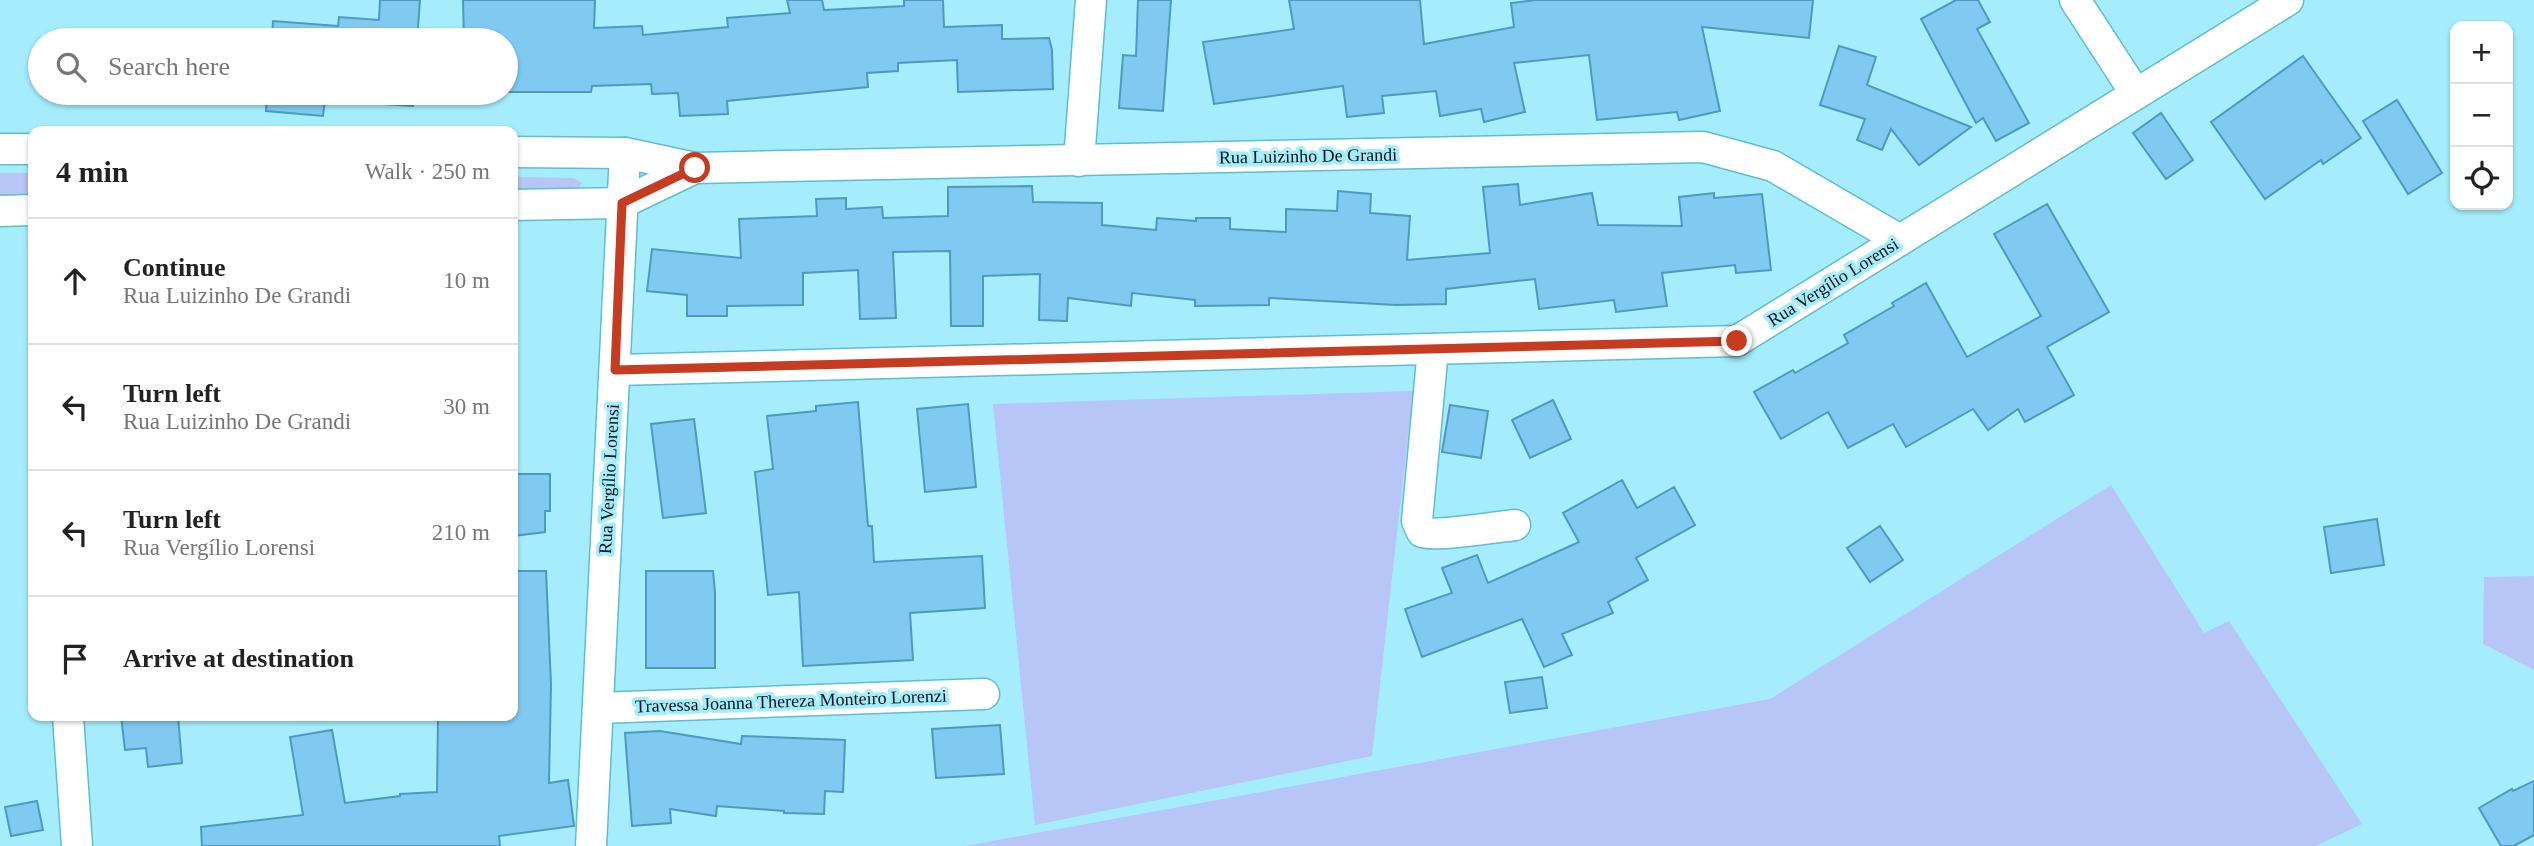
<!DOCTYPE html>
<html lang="en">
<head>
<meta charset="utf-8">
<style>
  :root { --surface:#fff; --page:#f6f6f6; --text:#222; --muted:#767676; --line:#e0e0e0 }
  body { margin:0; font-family:Georgia,serif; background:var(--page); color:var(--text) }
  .controls { position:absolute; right:21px; top:21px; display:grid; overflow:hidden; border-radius:14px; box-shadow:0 2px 5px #0004 }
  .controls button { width:63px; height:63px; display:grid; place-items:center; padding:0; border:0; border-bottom:2px solid var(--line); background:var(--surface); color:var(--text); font:35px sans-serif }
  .stop { position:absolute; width:21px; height:21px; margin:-16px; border:5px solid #c63c20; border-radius:50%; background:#fff }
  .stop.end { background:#c63c20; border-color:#fff; box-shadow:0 2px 7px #0008 }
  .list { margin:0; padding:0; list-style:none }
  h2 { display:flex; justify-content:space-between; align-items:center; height:91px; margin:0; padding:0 28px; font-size:30px }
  h2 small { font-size:23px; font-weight:400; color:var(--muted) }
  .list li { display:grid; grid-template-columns:46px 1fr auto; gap:21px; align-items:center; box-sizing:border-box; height:126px; padding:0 28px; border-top:2px solid var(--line) }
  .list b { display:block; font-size:26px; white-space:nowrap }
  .list p { margin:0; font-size:23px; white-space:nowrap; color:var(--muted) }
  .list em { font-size:23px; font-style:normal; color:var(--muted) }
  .icon { flex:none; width:38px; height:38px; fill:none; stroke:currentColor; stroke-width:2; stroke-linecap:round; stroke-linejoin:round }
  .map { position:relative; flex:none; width:2534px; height:846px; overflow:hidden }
  .search { position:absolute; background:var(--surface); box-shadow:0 2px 5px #0004; left:28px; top:28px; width:490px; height:77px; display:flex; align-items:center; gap:18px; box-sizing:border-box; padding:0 24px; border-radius:38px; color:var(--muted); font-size:26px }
  .panel { position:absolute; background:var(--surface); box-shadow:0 2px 5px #0004; left:28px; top:126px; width:490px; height:595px; border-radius:14px }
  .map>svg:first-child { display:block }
</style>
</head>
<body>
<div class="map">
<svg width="2534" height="846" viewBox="0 0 2534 846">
  <rect width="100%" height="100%" fill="#a5edfd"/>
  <g fill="#b7c5f7">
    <polygon points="0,173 33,173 33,202 0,203"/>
    <polygon points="513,177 574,178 582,183 577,190 513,192"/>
    <polygon points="1413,391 1372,756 1035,825 993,404"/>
    <polygon points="2111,485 2204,633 2229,621 2362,824 2316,846 965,846 1770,699"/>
    <polygon points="2534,576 2534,670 2483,644 2484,577"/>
  </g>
  <g fill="#80caf2" stroke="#4e99bf" stroke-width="2">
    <polygon points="380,0 420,0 417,40 272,40 273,21 338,26 339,17 379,20"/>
    <polygon points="463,0 595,0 594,28 642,26 643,35 728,27 727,18 790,13 787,0 822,0 824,10 904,6 904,0 943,0 944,27 1002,25 1002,39 1049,38 1052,50 1053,89 958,92 957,60 898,63 898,71 867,73 868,87 727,101 728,114 680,116 678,93 652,94 651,84 592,86 591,92 506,92 506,40 464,40"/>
    <polygon points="1138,0 1171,0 1163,111 1119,108 1123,55 1136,56"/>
    <polygon points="1289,0 1420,0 1424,44 1514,27 1511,3 1536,0 1813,0 1809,38 1702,27 1720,111 1679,120 1677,112 1597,120 1589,55 1514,63 1525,112 1484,122 1481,109 1440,116 1436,91 1382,96 1384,113 1347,117 1343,86 1214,104 1203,42 1294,29"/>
    <polygon points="1956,0 1978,0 1990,22 1977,29 2029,123 1996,141 1983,118 1976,123 1921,19"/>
    <polygon points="1839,46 1876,57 1867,85 1971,127 1919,165 1891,129 1882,150 1857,140 1865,119 1820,105"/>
    <polygon points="2303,56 2361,138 2323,164 2321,160 2265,199 2211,122"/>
    <polygon points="267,93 414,93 413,106 325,100 323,116 266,111"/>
    <polygon points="2397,100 2442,173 2408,194 2363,121"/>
    <polygon points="2161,113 2193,160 2166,179 2133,133"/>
    <polygon points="1518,184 1520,205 1592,193 1598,225 1682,226 1679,197 1714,193 1714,198 1762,194 1771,270 1736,273 1735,265 1662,273 1667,306 1616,312 1614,300 1539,309 1535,279 1446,289 1446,304 1396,305 1269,298 1269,305 1195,306 1195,300 1132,293 1131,306 1068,298 1067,321 1039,320 1040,274 983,276 983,326 951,326 950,251 893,252 896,318 860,319 858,270 803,273 803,305 727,306 727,316 687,316 687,295 647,291 652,249 741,258 739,219 817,216 816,199 846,198 846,209 882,207 883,218 948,216 948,187 1032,186 1033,202 1102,203 1102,225 1156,230 1157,218 1196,221 1196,218 1230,218 1230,229 1286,232 1286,209 1337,211 1338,191 1371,194 1370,213 1410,216 1407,260 1490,253 1483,187"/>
    <polygon points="2047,204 2109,312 2047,347 2074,395 2025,422 2018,409 1988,430 1973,409 1906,447 1893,424 1848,448 1828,412 1781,439 1754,392 1793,370 1795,373 1848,343 1844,335 1894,306 1892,303 1926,283 1967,357 2041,316 1994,234"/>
    <polygon points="1553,400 1571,439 1530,458 1512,420"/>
    <polygon points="858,402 868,526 872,526 874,562 982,556 985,608 910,613 913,660 803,666 799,592 768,595 755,472 773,469 767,416 816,411 816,406"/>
    <polygon points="968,404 976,487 925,492 917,409"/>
    <polygon points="1450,405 1488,411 1481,458 1442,452"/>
    <polygon points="694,419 706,513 663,518 651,424"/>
    <polygon points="513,474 550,474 550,511 545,511 545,532 513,536"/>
    <polygon points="1622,480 1637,508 1674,487 1695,525 1636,558 1648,580 1608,602 1613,613 1562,634 1572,655 1544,667 1522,619 1422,657 1405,609 1452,593 1442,568 1477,555 1488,583 1579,542 1563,513"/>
    <polygon points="2377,519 2384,565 2331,573 2324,527"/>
    <polygon points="1880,526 1903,560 1870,582 1847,548"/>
    <polygon points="513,571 546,571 551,684 549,783 568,780 574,826 499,836 500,846 202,846 201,827 303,815 290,737 332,730 345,803 400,796 400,794 437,792 438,716 513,716"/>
    <polygon points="646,571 713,571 715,592 715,668 646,668"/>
    <polygon points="1542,677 1547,708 1510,713 1505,682"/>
    <polygon points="121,716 178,716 182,763 148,767 146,748 125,750"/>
    <polygon points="1000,725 1004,774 936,778 932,729"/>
    <polygon points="660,731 741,744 742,736 845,740 843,792 825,791 824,814 784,813 784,811 717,806 716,816 670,809 671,823 632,826 625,733"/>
    <polygon points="2534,781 2534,835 2514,846 2501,846 2479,808 2512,789 2513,791"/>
    <polygon points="37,801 43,830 11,836 5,807"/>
  </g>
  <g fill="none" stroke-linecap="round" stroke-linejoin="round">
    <g stroke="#5fbdd1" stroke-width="33">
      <g id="street">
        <polyline points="2075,0 2136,94"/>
        <polyline points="0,149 33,149"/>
        <polyline points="513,152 625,153 695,168 1703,147 1773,166 1900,240"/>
        <polyline points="1079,161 1091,0"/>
        <polyline points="513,205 622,203 695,168"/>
        <polyline points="0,211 33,210"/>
        <path d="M1433 349 1417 521 1422 532C1434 537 1497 527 1515 525"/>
        <polyline points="615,370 1737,341 2288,0"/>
        <polyline points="598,708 984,694"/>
        <polyline points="68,716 77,846"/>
        <polyline points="591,846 625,153"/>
      </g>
    </g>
    <use href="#street" stroke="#fff" stroke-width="30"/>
  </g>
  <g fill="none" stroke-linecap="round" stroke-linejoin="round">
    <polyline stroke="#c63c20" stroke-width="9" points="695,168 622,203 615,370 1737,341"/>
  </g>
  <g text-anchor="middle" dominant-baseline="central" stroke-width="7" stroke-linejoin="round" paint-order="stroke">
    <g font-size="18" fill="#011317" stroke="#a5edfd">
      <text transform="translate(1308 156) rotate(-1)">Rua Luizinho De Grandi</text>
      <text transform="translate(1833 282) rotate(-32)">Rua Vergílio Lorensi</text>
      <text transform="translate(609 479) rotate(-87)">Rua Vergílio Lorensi</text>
      <text transform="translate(791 701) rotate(-2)">Travessa Joanna Thereza Monteiro Lorenzi</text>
    </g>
  </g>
</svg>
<div class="controls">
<button>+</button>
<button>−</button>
<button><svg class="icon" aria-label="locate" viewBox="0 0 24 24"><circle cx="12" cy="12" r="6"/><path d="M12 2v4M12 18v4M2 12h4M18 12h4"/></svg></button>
</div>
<div class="stop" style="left:695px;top:168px"></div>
<div class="stop end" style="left:1737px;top:341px"></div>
<div class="search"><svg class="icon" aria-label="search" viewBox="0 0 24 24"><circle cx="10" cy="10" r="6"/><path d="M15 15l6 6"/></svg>Search here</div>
<section class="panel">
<h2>4 min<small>Walk · 250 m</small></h2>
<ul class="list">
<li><svg class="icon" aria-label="ahead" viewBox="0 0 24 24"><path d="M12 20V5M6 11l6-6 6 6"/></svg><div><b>Continue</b><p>Rua Luizinho De Grandi</p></div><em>10 m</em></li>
<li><svg class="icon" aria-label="left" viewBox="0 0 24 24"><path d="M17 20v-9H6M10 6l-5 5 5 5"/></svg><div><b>Turn left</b><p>Rua Luizinho De Grandi</p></div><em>30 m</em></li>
<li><svg class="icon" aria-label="left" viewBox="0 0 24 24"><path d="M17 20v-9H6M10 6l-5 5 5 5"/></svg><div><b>Turn left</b><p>Rua Vergílio Lorensi</p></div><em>210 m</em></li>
<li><svg class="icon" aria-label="arrive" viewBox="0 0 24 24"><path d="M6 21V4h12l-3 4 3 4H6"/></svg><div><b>Arrive at destination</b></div></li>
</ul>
</section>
</div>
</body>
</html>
